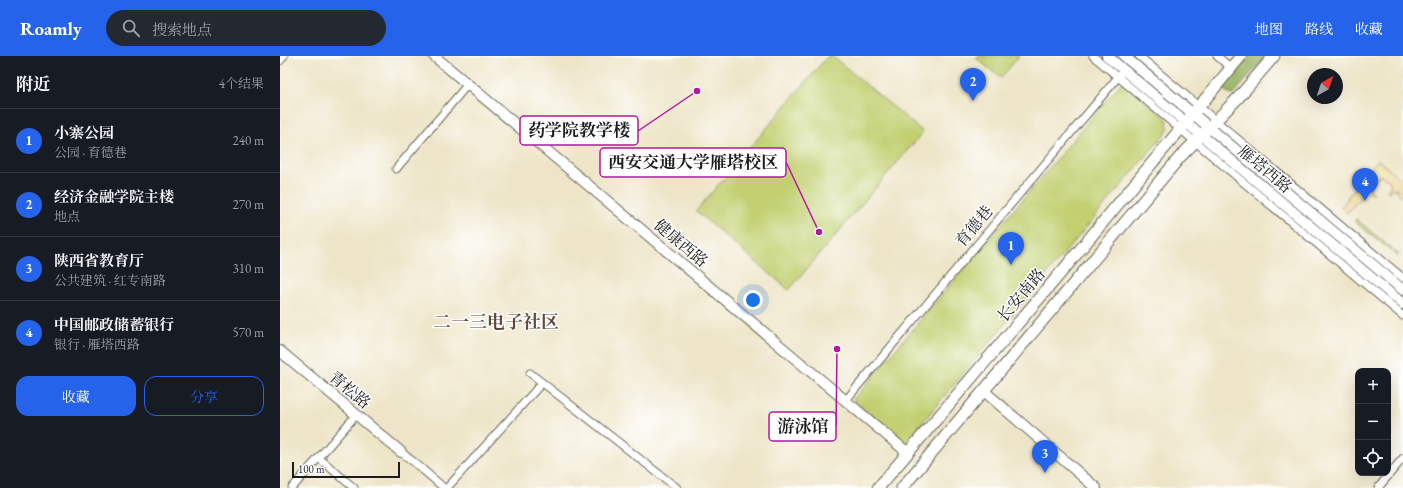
<!DOCTYPE html>
<html lang="zh">
<head>
<meta charset="utf-8">
<style>
  :root { --surface:#171b24; --page:#242831; --text:#f1f3f6; --muted:#9ea1a6; --line:#363941; --accent:#2563eb }
  body { margin:0; font-family:"EB Garamond","Noto Serif SC",serif; background:var(--page); color:var(--text) }
  .controls { position:absolute; right:12px; bottom:12px; display:grid; overflow:hidden; border-radius:8px; box-shadow:0 4px 16px #0002 }
  .controls button { width:36px; height:36px; display:grid; place-items:center; padding:0; border:0; border-bottom:1px solid var(--line); background:var(--surface); color:var(--text); font:20px sans-serif }
  .compass { position:absolute; left:1027px; top:12px; width:36px; height:36px; border-radius:50%; background:var(--surface); box-shadow:0 4px 16px #0002; rotate:40deg }
  .scale { position:absolute; left:12px; bottom:10px; width:108px; box-sizing:border-box; padding-left:4px; border:2px solid #1c1c1c; border-top:0; font-size:11px; line-height:14px; white-space:nowrap; color:#1c1c1c; -webkit-text-stroke:3px #fff; paint-order:stroke }
  .you { position:absolute; left:473px; top:244px; width:14px; height:14px; margin:-10px; border:3px solid #fff; border-radius:50%; background:#1a73e8; box-shadow:0 0 0 6px #1a73e833 }
  .badge { display:grid; place-items:center; width:26px; height:26px; border-radius:50%; background:var(--accent); color:#fff; font-size:13px; font-weight:700 }
  .pin { position:absolute; translate:-50% -33px; filter:drop-shadow(0 1px 2px #0008) }
  .pin::after { content:''; position:absolute; top:21px; width:14px; height:12px; background:inherit; clip-path:polygon(0 0,100% 0,50% 100%) }
  .list { margin:0; padding:0; list-style:none }
  h2 { display:flex; justify-content:space-between; align-items:center; height:52px; margin:0; padding:0 16px; font-size:17px }
  h2 small { font-size:13px; font-weight:400; color:var(--muted) }
  .list li { display:grid; grid-template-columns:26px 1fr auto; gap:12px; align-items:center; box-sizing:border-box; height:64px; padding:0 16px; border-top:1px solid var(--line) }
  .list b { display:block; font-size:15px; white-space:nowrap }
  .list p { margin:0; font-size:13px; white-space:nowrap; color:var(--muted) }
  .list em { font-size:13px; font-style:normal; color:var(--muted) }
  .actions { display:flex; gap:8px; padding:12px 16px }
  .actions a { flex:1; padding:9px 0; border:1px solid var(--accent); border-radius:12px; text-align:center; font-size:14px; color:var(--accent) }
  .actions .main { background:var(--accent); color:#fff }
  .icon { flex:none; width:22px; height:22px; fill:none; stroke:currentColor; stroke-width:2; stroke-linecap:round; stroke-linejoin:round }
  .map { position:relative; flex:none; width:1123px; height:432px; overflow:hidden }
  header { display:flex; align-items:center; gap:24px; box-sizing:border-box; height:56px; padding:0 20px; background:var(--accent); color:#fff }
  header strong { font-size:19px }
  nav { display:flex; gap:22px; margin-inline-start:auto; font-size:14px }
  .search { width:280px; height:36px; background:var(--page); display:flex; align-items:center; gap:10px; box-sizing:border-box; padding:0 14px; border-radius:22px; color:var(--muted); font-size:15px }
  main { display:flex }
  aside { flex:1; background:var(--surface) }
  .map>svg:first-child { display:block }
</style>
</head>
<body>
<header>
<strong>Roamly</strong>
<div class="search"><svg class="icon" aria-label="search" viewBox="0 0 24 24"><circle cx="10" cy="10" r="6"/><path d="M15 15l6 6"/></svg>搜索地点</div>
<nav><a>地图</a><a>路线</a><a>收藏</a></nav>
</header>
<main>
<aside>
<h2>附近<small>4个结果</small></h2>
<ul class="list">
<li><span class="badge">1</span><div><b>小寨公园</b><p>公园 · 育德巷</p></div><em>240 m</em></li>
<li><span class="badge">2</span><div><b>经济金融学院主楼</b><p>地点</p></div><em>270 m</em></li>
<li><span class="badge">3</span><div><b>陕西省教育厅</b><p>公共建筑 · 红专南路</p></div><em>310 m</em></li>
<li><span class="badge">4</span><div><b>中国邮政储蓄银行</b><p>银行 · 雁塔西路</p></div><em>570 m</em></li>
</ul>
<div class="actions"><a class="main">收藏</a><a>分享</a></div>
</aside>
<div class="map">
<svg width="1123" height="432" viewBox="0 0 1123 432">
  <rect width="100%" height="100%" fill="#fff"/>
  <filter id="ink" filterUnits="userSpaceOnUse"><feTurbulence type="fractalNoise" baseFrequency=".025" numOctaves="2"/><feDisplacementMap in="SourceGraphic" scale="8" xChannelSelector="R" yChannelSelector="G"/><feConvolveMatrix kernelMatrix="1 2 1 2 8 2 1 2 1" color-interpolation-filters="sRGB"/></filter>
  <filter id="wash" filterUnits="userSpaceOnUse"><feTurbulence type="fractalNoise" baseFrequency=".012" numOctaves="4" result="noise"/><feDisplacementMap in="SourceGraphic" scale="16" xChannelSelector="R" yChannelSelector="G"/><feGaussianBlur stdDeviation="0.9" result="paint"/><feColorMatrix in="noise" values="0 0 0 0 0 0 0 0 0 0 0 0 0 0 0 0 0 1.4 0 .05"/><feComposite in="paint" operator="in"/></filter>
  <g filter="url(#wash)">
    <rect width="100%" height="100%" fill="#eee5c8"/>
    <g fill="#c2d072" stroke="#6f7647">
      <polygon points="548,0 552,0 643,76 509,234 416,155"/>
      <polygon points="698,0 739,0 721,22 696,2"/>
      <polygon points="842,26 887,63 888,74 625,387 573,344"/>
      <polygon points="1076,163 1118,198 1118,200 1075,166"/>
    </g>
    <path fill="#99b264" stroke="#5a6740" d="M966 0H986L953 39C948 39 944 35 942 30Z"/>
    <polygon fill="#eeda9e" stroke="#857b5d" points="1098,104 1123,125 1123,141 1118,137 1117,133 1115,134 1112,132 1109,136 1107,134 1111,129 1109,124 1106,123 1100,119 1093,126 1090,127 1090,133 1094,137 1092,139 1087,135 1082,136 1082,140 1067,157 1061,151 1068,143 1067,142"/>
  </g>
  <g filter="url(#ink)">
    <g fill="none" stroke-linecap="round" stroke-linejoin="round">
      <g stroke="#666258" stroke-width="9">
        <g id="street">
          <polyline points="813,0 1123,260"/>
          <polyline points="859,0 1123,222"/>
          <polyline points="937,0 951,12"/>
          <polyline points="0,5 4,0"/>
          <polyline points="116,113 188,28"/>
          <polyline points="250,317 397,432"/>
          <polyline points="566,344 844,14"/>
          <polyline points="121,396 135,407 164,432"/>
          <polyline points="39,402 74,432"/>
          <polyline points="12,432 76,359"/>
          <polyline points="167,432 262,327"/>
          <polyline points="1098,432 1123,402"/>
        </g>
      </g>
      <g stroke="#666258" stroke-width="12">
        <g id="secondary">
          <polyline points="154,0 628,397"/>
          <polyline points="827,0 1123,248"/>
          <polyline points="844,0 1123,234"/>
          <polyline points="0,295 121,396"/>
          <polyline points="704,335 816,432"/>
        </g>
      </g>
      <g stroke="#666258" stroke-width="13">
        <g id="primary">
          <polyline points="598,432 784,213 961,0"/>
          <polyline points="622,432 900,101 958,42 994,0"/>
        </g>
      </g>
      <use href="#street" stroke="#fff" stroke-width="7"/>
      <use href="#secondary" stroke="#fff" stroke-width="10"/>
      <use href="#primary" stroke="#fff" stroke-width="11"/>
    </g>
  </g>
  <g text-anchor="middle" dominant-baseline="central" stroke-width="3" stroke-linejoin="round" paint-order="stroke">
    <g font-size="16" fill="#1c1c1c" stroke="#fff">
      <text transform="translate(985 113) rotate(40)">雁塔西路</text>
      <text transform="translate(694 170) rotate(-50)">育德巷</text>
      <text transform="translate(401 187) rotate(40)">健康西路</text>
      <text transform="translate(741 239) rotate(-50)">长安南路</text>
      <text transform="translate(70 334) rotate(40)">青松路</text>
    </g>
    <g font-size="18" font-weight="bold" fill="#604a3a" stroke="#fff">
      <text x="216" y="265">二一三电子社区</text>
    </g>
  </g>
  <path fill="none" stroke="#b5179e" stroke-width="1.5" d="M417 35L358 75M539 176L506 106M557 293L556 370"/>
  <g fill="#b5179e" stroke="#fff" stroke-width="1.5">
    <circle cx="417" cy="35" r="4"/>
    <circle cx="539" cy="176" r="4"/>
    <circle cx="557" cy="293" r="4"/>
  </g>
  <g fill="#fff" stroke="#b5179e" stroke-width="1.5">
    <rect x="240" y="60" width="118" height="29" rx="4"/>
    <rect x="320" y="92" width="186" height="29" rx="4"/>
    <rect x="489" y="356" width="67" height="29" rx="4"/>
  </g>
  <g font-size="17" text-anchor="middle" font-weight="bold" fill="#1c1c1c">
    <text x="299" y="80">药学院教学楼</text>
    <text x="413" y="112">西安交通大学雁塔校区</text>
    <text x="523" y="376">游泳馆</text>
  </g>
</svg>
<div class="controls">
<button>+</button>
<button>−</button>
<button><svg class="icon" aria-label="locate" viewBox="0 0 24 24"><circle cx="12" cy="12" r="6"/><path d="M12 2v4M12 18v4M2 12h4M18 12h4"/></svg></button>
</div>
<svg class="compass" viewBox="-18 -18 36 36"><path d="M0-13l5 13h-10z" fill="#e53935"/><path d="M0 13l5-13h-10z" fill="#9ea1a6"/></svg>
<div class="scale">100 m</div>
<div class="you"></div>
<div class="pin badge" style="left:731px;top:209px">1</div>
<div class="pin badge" style="left:693px;top:45px">2</div>
<div class="pin badge" style="left:765px;top:417px">3</div>
<div class="pin badge" style="left:1085px;top:145px">4</div>
</div>
</main>
</body>
</html>
